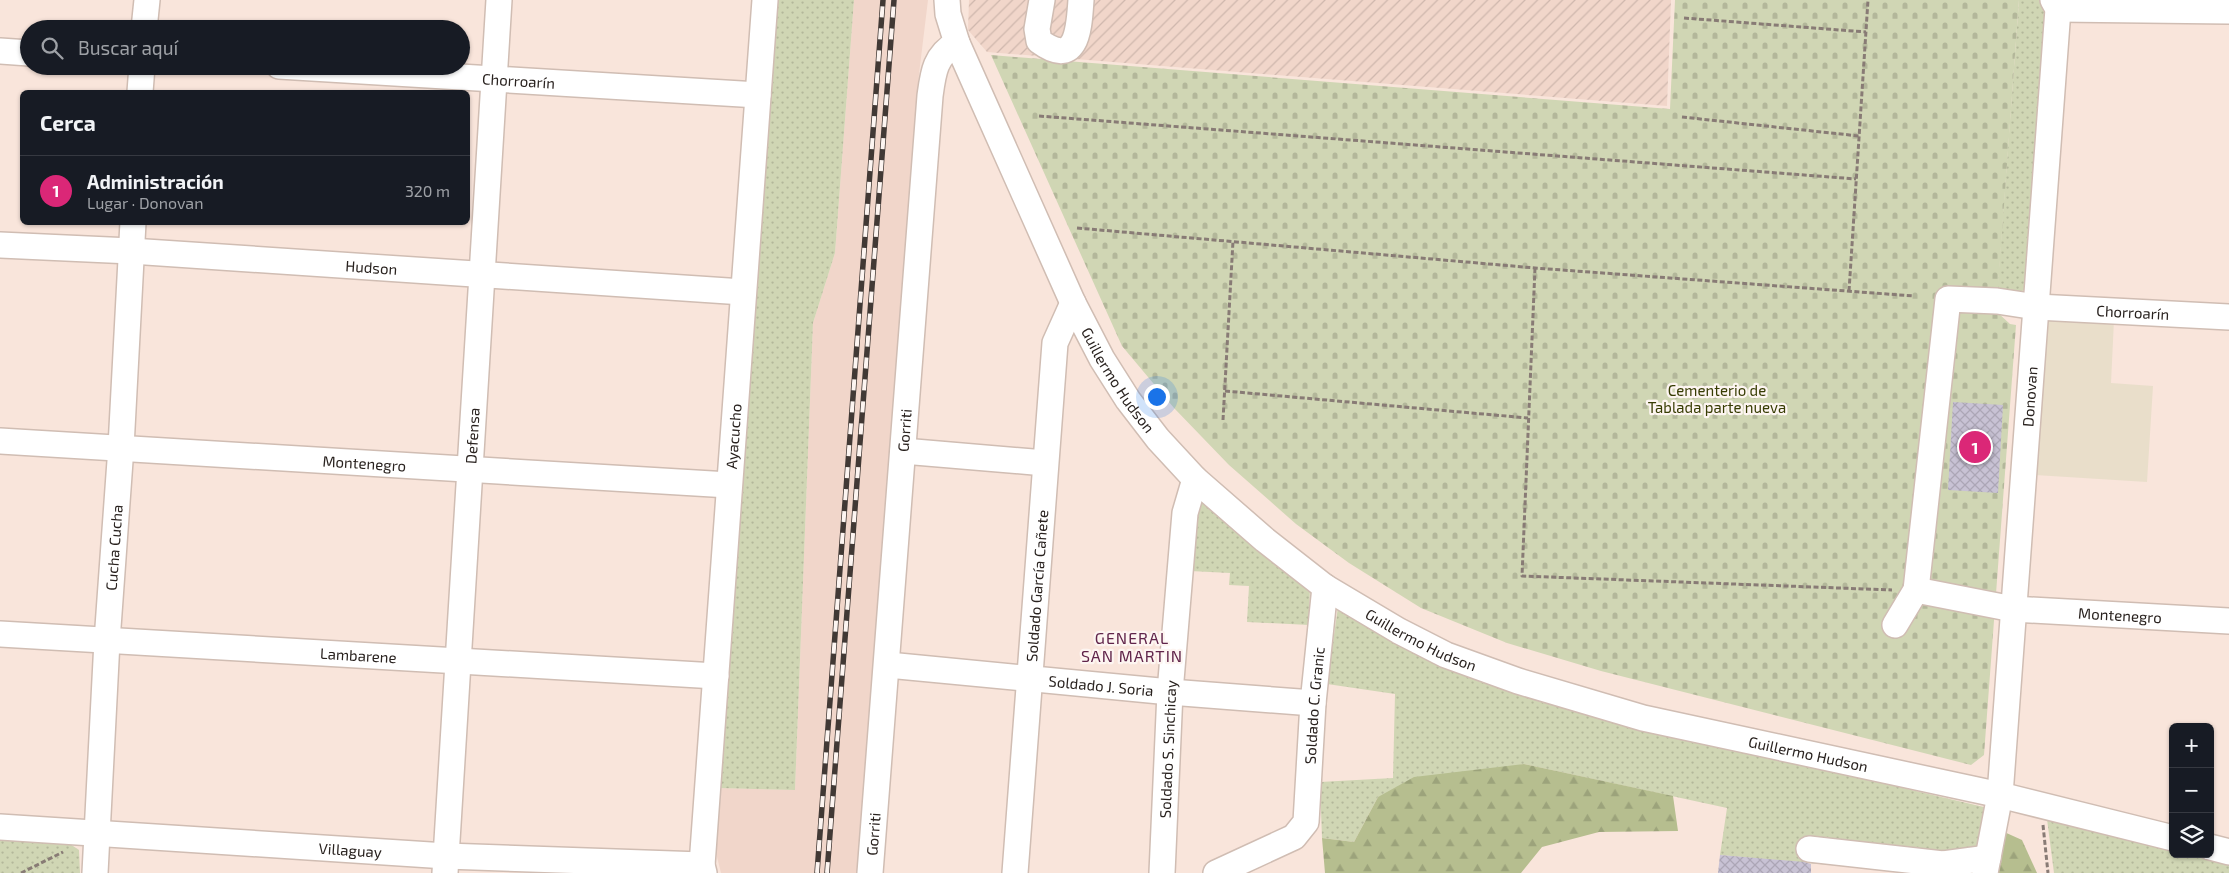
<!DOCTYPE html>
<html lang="es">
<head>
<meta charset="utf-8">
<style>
  :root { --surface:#171b24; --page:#242831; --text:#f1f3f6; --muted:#9ea1a6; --line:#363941; --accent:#db2777 }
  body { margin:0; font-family:"Exo 2",sans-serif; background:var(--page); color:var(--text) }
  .controls { position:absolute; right:15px; bottom:15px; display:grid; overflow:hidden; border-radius:8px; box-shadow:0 1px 4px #0004 }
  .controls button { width:45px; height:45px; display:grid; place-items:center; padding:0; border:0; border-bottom:1px solid var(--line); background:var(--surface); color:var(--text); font:25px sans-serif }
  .you { position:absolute; left:1156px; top:396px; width:18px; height:18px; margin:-12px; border:4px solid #fff; border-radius:50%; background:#1a73e8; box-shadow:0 0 0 8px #1a73e833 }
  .badge { display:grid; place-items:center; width:32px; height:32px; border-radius:50%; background:var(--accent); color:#fff; font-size:16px; font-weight:700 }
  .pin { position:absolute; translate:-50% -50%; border:2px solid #fff; box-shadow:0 1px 5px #0006 }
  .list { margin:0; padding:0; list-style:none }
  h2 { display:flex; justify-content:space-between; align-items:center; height:65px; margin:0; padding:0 20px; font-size:21px }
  h2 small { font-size:16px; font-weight:400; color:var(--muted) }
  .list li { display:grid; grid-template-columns:32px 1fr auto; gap:15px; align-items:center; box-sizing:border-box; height:70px; padding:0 20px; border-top:1px solid var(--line) }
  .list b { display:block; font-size:19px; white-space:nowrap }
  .list p { margin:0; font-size:16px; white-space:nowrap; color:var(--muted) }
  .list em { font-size:16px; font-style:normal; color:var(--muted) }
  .icon { flex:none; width:28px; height:28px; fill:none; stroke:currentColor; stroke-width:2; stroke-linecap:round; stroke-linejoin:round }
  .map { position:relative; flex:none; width:2229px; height:873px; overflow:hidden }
  .search { position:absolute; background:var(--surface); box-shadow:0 1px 4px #0004; left:20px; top:20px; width:450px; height:55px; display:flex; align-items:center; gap:12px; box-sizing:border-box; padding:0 18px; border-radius:28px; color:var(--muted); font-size:19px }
  .panel { position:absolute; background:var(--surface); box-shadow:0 1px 4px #0004; left:20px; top:90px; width:450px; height:135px; border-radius:8px }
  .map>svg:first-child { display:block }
</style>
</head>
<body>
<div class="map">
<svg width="2229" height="873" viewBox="0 0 2229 873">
  <defs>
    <pattern id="industrial-furrows" width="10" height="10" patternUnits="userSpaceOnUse" patternTransform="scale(1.25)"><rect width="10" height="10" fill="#f1d6ca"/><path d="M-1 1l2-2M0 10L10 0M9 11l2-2" fill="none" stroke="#cfb7ad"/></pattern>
    <pattern id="grass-dots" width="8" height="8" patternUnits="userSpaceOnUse" patternTransform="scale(1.25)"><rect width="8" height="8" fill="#d0d6b4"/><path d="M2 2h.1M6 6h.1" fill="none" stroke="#b3b79a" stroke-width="1.8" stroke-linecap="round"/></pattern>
    <pattern id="forest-firs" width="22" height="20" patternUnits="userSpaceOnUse" patternTransform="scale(1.25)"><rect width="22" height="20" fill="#b6be8f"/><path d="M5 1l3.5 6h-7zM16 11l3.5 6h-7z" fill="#9ca37b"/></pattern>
    <pattern id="cemetery-stones" width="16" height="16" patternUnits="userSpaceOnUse" patternTransform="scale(1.25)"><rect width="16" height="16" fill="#d0d6b4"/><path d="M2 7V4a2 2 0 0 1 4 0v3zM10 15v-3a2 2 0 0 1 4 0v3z" fill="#b3b79a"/></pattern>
    <pattern id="building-cross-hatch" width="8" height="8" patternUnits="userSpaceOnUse" patternTransform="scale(1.25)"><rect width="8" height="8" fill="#c8c2d4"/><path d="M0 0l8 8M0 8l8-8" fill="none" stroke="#aca6b6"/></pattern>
  </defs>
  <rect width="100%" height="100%" fill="#f9e5db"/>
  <polygon fill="#e9deca" points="2058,316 2114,320 2111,383 2153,386 2147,482 2035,475 2044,328 2048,321"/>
  <polygon fill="url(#industrial-furrows)" points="969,0 1671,0 1667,106 987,52 968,30"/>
  <polygon fill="#f1d6ca" points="854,0 928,0 919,74 861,873 721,873 715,849 717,788 795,790 813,323 835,253"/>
  <g fill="url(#grass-dots)">
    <polygon points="770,0 854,0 835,253 813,323 795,790 717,788"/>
    <polygon points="2019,0 2049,0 2028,287 2015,296 1997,295"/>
    <polygon points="1200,499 1310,584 1309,625 1247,622 1249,586 1229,585 1230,573 1190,571 1194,506"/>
    <polygon points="1338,607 1623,722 1988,808 1977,852 1919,873 1720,855 1727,808 1524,764 1378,797 1354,842 1322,838 1320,782 1393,778 1395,694 1327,684"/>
    <polygon points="2047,819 2173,849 2173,854 2193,854 2229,863 2229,873 2054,873"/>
    <polygon points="0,840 70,844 79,850 80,873 0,873"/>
  </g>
  <g fill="url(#forest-firs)">
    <polygon points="1524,764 1673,796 1678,831 1599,832 1542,847 1521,873 1325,873 1322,838 1354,842 1378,797 1414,777"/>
    <polygon points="2002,831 2022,840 2037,873 1994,873"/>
  </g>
  <polygon fill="url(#cemetery-stones)" points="1675,0 2019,0 1997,301 1997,312 2010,324 2016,325 1984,755 1971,765 1601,671 1507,643 1421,608 1349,563 1296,524 1229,465 1174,408 1122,346 991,55 1670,109"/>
  <g fill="url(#building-cross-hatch)">
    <polygon points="1953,402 2003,405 1998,493 1948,490"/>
    <polygon points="1720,855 1805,862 1811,864 1811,873 1718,873"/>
  </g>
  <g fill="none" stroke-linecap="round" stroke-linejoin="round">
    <g stroke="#d0bdb3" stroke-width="28">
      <g id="minor">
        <path d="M1042 0 1037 29 1039 41C1078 70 1079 27 1081 0"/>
        <polyline points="2058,9 2229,11"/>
        <polyline points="144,29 147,0"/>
        <path id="s1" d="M957 43 1073 303 1102 359 1128 400 1158 439 1195 479 1265 540 1325 587 1399 631 1446 655 1518 681 1643 718 2000 795 2173 838"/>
        <polyline points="0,51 29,53"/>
        <path id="s2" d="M279 66 758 95"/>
        <polyline points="140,92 142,66"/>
        <path id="s3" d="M0 245 131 251 743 292"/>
        <path id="s4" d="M0 441 729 485"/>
        <polyline points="903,451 1045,463"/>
        <path id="s5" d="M1916 590 2013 609 2229 621"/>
        <path id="s6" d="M1895 625 1916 590 1948 299 1997 301 2037 307 2229 317"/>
        <path id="s7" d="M0 634 716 676"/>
        <path id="s8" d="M888 665 1170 692 1313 703"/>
        <path id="s9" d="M0 827 446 856 702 865"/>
        <polyline points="2210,847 2229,852"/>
        <polyline points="1809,849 1943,864 1988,858"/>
        <path id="s10" d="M95 873 107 641 121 447 133 222"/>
        <path id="s11" d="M445 873 499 0"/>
        <path id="s12" d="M704 873 702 865 765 0"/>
        <path id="s13" d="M870 873 930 96C933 73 935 55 957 43L948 14 947 0"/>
        <path id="s14" d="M1015 873 1055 343 1073 303"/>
        <path id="s15" d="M1162 873 1170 692 1185 513 1195 479"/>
        <path id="s16" d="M1216 873 1294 837 1306 822 1313 703 1325 587"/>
        <path id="s17" d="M1985 873 2000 795 2058 9 2053 0"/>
      </g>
    </g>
    <g stroke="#887b75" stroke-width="3" stroke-dasharray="5 2.5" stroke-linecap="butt">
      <polyline points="1684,18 1866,32"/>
      <polyline points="1039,116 1856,179"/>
      <polyline points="1682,117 1859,136"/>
      <polyline points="1077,228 1535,268 1914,296"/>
      <polyline points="1535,268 1522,576 1892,590"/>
      <polyline points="1849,291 1868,0"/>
      <polyline points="1225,391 1528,418"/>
      <polyline points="1223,420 1233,241"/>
      <polyline points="2043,825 2048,873"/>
      <polyline points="21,873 63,852"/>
    </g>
    <use href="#minor" stroke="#fff" stroke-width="25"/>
    <g stroke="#413935" stroke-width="5.5">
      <g id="rail">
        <polyline points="817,873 883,0"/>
        <polyline points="827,873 894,0"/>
      </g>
    </g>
    <use href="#rail" stroke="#fdf5f1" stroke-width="4" stroke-dasharray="11" stroke-linecap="butt"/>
  </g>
  <g text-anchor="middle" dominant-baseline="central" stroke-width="4.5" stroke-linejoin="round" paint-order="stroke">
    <g font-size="15" fill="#29221f" stroke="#fdf5f1">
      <text stroke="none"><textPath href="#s2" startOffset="240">Chorroarín</textPath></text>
      <text stroke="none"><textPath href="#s3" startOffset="372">Hudson</textPath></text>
      <text stroke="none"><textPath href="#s6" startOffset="519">Chorroarín</textPath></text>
      <text stroke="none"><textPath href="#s1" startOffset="374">Guillermo Hudson</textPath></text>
      <text stroke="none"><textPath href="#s17" startOffset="479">Donovan</textPath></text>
      <text stroke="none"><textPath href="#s13" startOffset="444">Gorriti</textPath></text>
      <text stroke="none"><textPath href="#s11" startOffset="438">Defensa</textPath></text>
      <text stroke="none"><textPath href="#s12" startOffset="438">Ayacucho</textPath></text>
      <text stroke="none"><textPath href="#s4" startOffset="365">Montenegro</textPath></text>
      <text stroke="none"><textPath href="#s10" startOffset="326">Cucha Cucha</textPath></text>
      <text stroke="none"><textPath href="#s14" startOffset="288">Soldado García Cañete</textPath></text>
      <text stroke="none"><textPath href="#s5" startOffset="206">Montenegro</textPath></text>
      <text stroke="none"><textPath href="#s1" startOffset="779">Guillermo Hudson</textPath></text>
      <text stroke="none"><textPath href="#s7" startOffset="359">Lambarene</textPath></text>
      <text stroke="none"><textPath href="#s8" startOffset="214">Soldado J. Soria</textPath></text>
      <text stroke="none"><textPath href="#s16" startOffset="222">Soldado C. Granic</textPath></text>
      <text stroke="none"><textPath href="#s15" startOffset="124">Soldado S. Sinchicay</textPath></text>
      <text stroke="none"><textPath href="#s1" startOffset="1184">Guillermo Hudson</textPath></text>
      <text stroke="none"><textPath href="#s13" startOffset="39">Gorriti</textPath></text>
      <text stroke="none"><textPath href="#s9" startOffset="351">Villaguay</textPath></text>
    </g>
    <g font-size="15" fill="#373c03" stroke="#fdf5f1">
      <text x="1717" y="390">Cementerio de<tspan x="1717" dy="17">Tablada parte nueva</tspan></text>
    </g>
    <g font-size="16" letter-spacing="1" fill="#60244a" stroke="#fdf5f1">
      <text x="1132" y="637">GENERAL<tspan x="1132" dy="18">SAN MARTIN</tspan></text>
    </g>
  </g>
</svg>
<div class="controls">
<button>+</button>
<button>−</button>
<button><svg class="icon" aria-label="layers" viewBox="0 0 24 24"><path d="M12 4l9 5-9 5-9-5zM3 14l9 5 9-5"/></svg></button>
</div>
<div class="you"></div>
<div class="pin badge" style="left:1975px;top:447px">1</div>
<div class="search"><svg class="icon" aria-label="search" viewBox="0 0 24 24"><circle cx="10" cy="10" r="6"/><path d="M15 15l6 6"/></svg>Buscar aquí</div>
<section class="panel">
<h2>Cerca<small></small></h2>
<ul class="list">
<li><span class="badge">1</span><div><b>Administración</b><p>Lugar · Donovan</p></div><em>320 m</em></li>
</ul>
</section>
</div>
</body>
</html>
